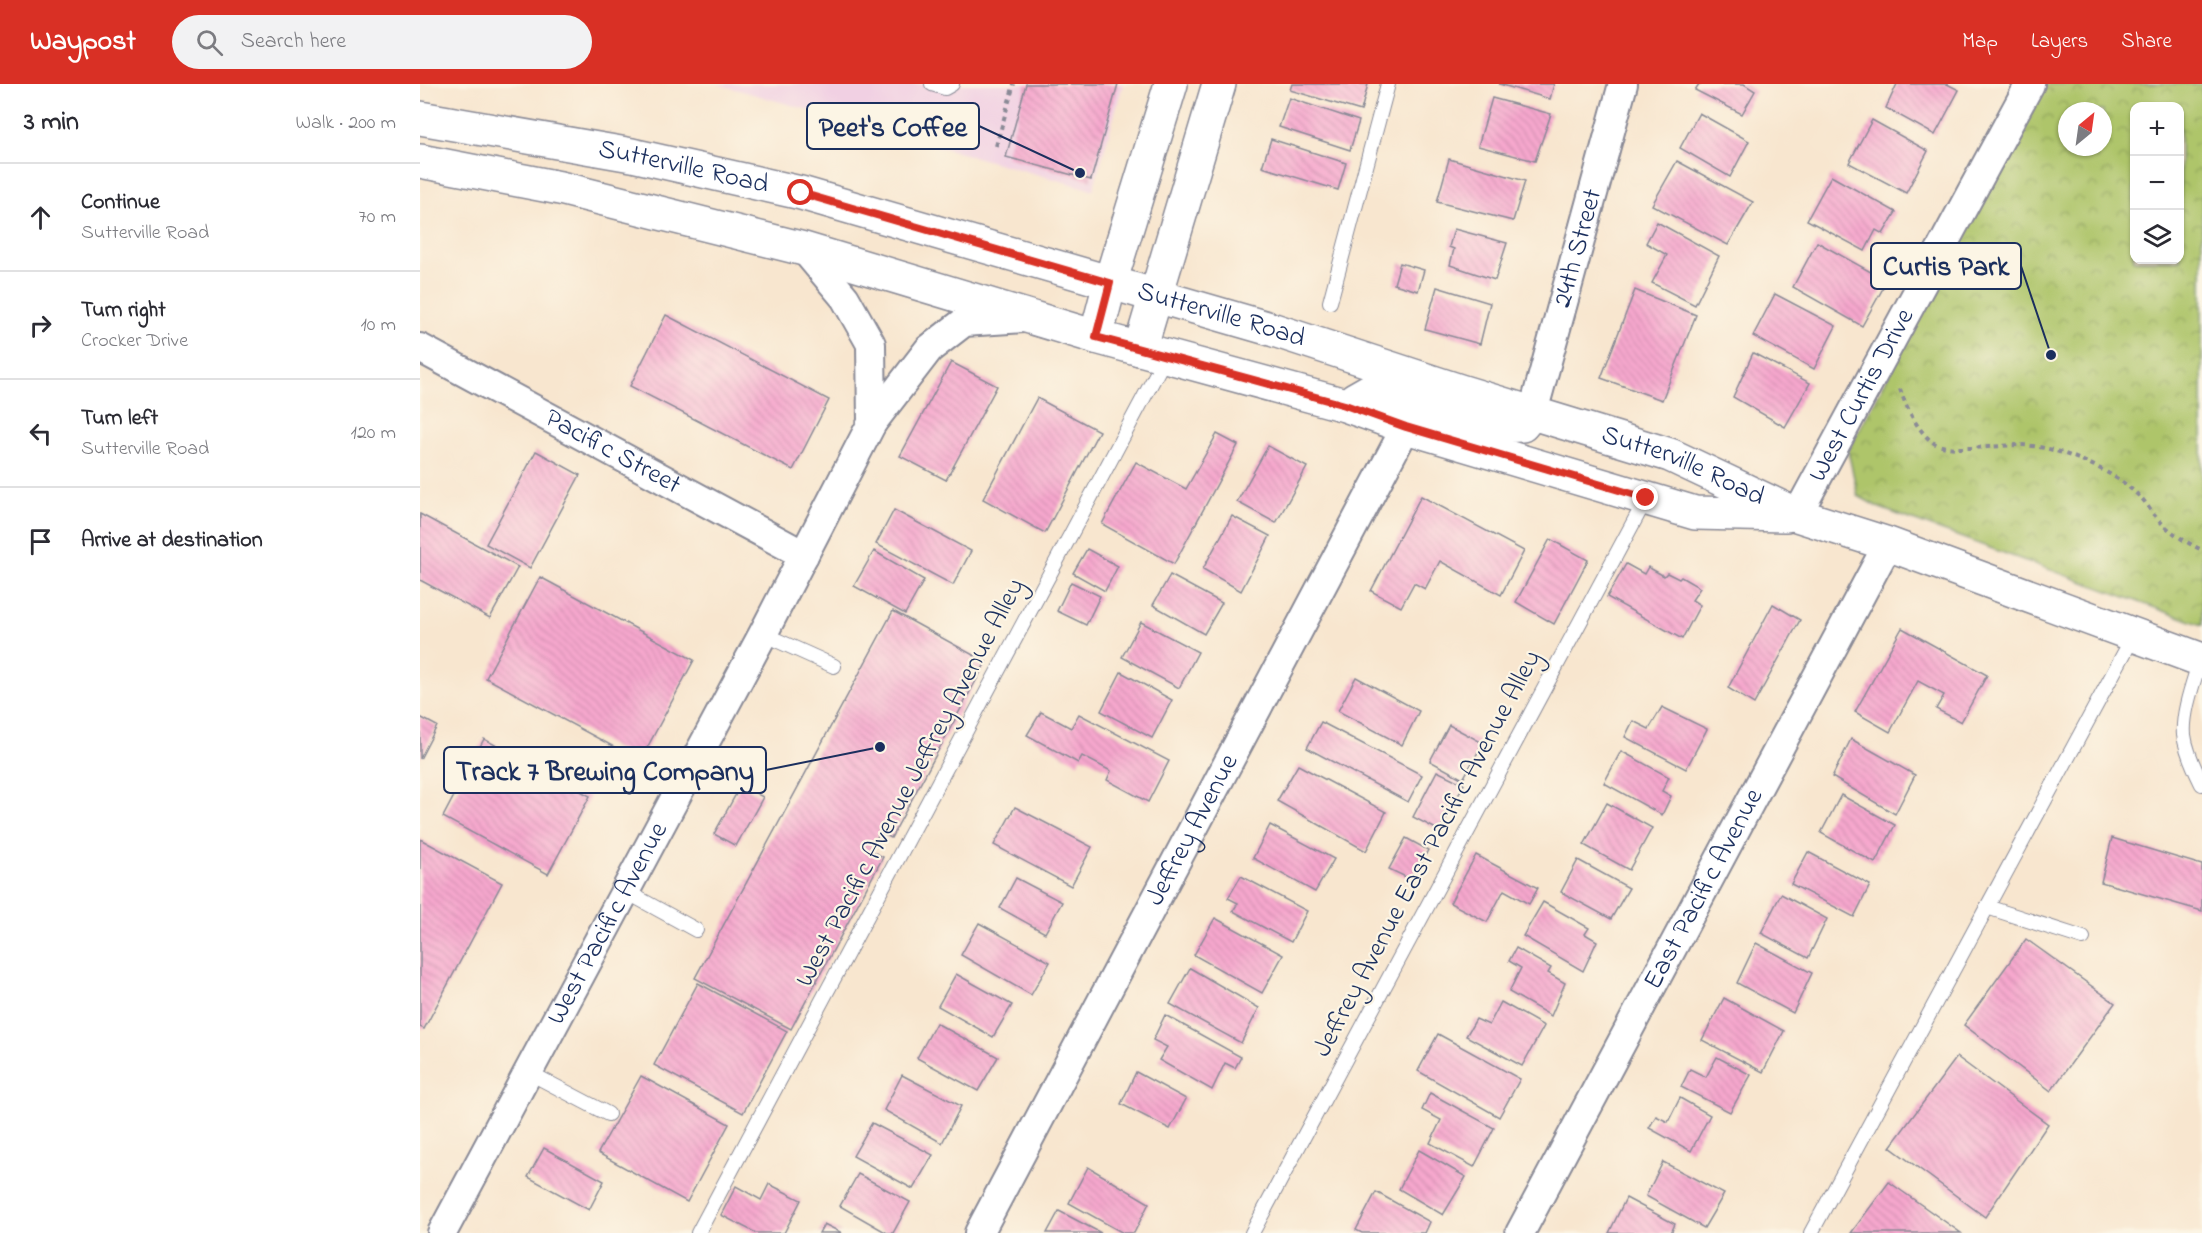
<!DOCTYPE html>
<html lang="en">
<head>
<meta charset="utf-8">
<style>
  :root { --surface:#fff; --page:#f2f2f3; --text:#2b2b33; --muted:#7c7c81; --line:#e1e1e2; --accent:#d93025 }
  body { margin:0; font-family:"Indie Flower",sans-serif; background:var(--page); color:var(--text) }
  .controls { position:absolute; right:18px; top:18px; display:grid; overflow:hidden; border-radius:12px; box-shadow:0 2px 4px #0004 }
  .controls button { width:54px; height:54px; display:grid; place-items:center; padding:0; border:0; border-bottom:2px solid var(--line); background:var(--surface); color:var(--text); font:30px sans-serif }
  .compass { position:absolute; left:1638px; top:18px; width:54px; height:54px; border-radius:50%; background:var(--surface); box-shadow:0 2px 4px #0004; rotate:29deg }
  .stop { position:absolute; width:18px; height:18px; margin:-14px; border:4px solid #d93025; border-radius:50%; background:#fff }
  .stop.end { background:#d93025; border-color:#fff; box-shadow:0 2px 6px #0008 }
  .list { margin:0; padding:0; list-style:none }
  h2 { display:flex; justify-content:space-between; align-items:center; height:78px; margin:0; padding:0 24px; font-size:26px }
  h2 small { font-size:20px; font-weight:400; color:var(--muted) }
  .list li { display:grid; grid-template-columns:39px 1fr auto; gap:18px; align-items:center; box-sizing:border-box; height:108px; padding:0 24px; border-top:2px solid var(--line) }
  .list b { display:block; font-size:22px; white-space:nowrap }
  .list p { margin:0; font-size:20px; white-space:nowrap; color:var(--muted) }
  .list em { font-size:20px; font-style:normal; color:var(--muted) }
  .icon { flex:none; width:33px; height:33px; fill:none; stroke:currentColor; stroke-width:2; stroke-linecap:round; stroke-linejoin:round }
  .map { position:relative; flex:none; width:1782px; height:1149px; overflow:hidden }
  header { display:flex; align-items:center; gap:36px; box-sizing:border-box; height:84px; padding:0 30px; background:var(--accent); color:#fff }
  header strong { font-size:28px }
  nav { display:flex; gap:33px; margin-inline-start:auto; font-size:21px }
  .search { width:420px; height:54px; background:var(--page); display:flex; align-items:center; gap:15px; box-sizing:border-box; padding:0 21px; border-radius:33px; color:var(--muted); font-size:22px }
  main { display:flex }
  aside { flex:1; background:var(--surface) }
  .map>svg:first-child { display:block }
</style>
</head>
<body>
<header>
<strong>Waypost</strong>
<div class="search"><svg class="icon" aria-label="search" viewBox="0 0 24 24"><circle cx="10" cy="10" r="6"/><path d="M15 15l6 6"/></svg>Search here</div>
<nav><a>Map</a><a>Layers</a><a>Share</a></nav>
</header>
<main>
<aside>
<h2>3 min<small>Walk · 200 m</small></h2>
<ul class="list">
<li><svg class="icon" aria-label="ahead" viewBox="0 0 24 24"><path d="M12 20V5M6 11l6-6 6 6"/></svg><div><b>Continue</b><p>Sutterville Road</p></div><em>70 m</em></li>
<li><svg class="icon" aria-label="right" viewBox="0 0 24 24"><path d="M7 20v-9h11M14 6l5 5-5 5"/></svg><div><b>Turn right</b><p>Crocker Drive</p></div><em>10 m</em></li>
<li><svg class="icon" aria-label="left" viewBox="0 0 24 24"><path d="M17 20v-9H6M10 6l-5 5 5 5"/></svg><div><b>Turn left</b><p>Sutterville Road</p></div><em>120 m</em></li>
<li><svg class="icon" aria-label="arrive" viewBox="0 0 24 24"><path d="M6 21V4h12l-3 4 3 4H6"/></svg><div><b>Arrive at destination</b></div></li>
</ul>
</aside>
<div class="map">
<svg width="1782" height="1149" viewBox="0 0 1782 1149">
  <defs>
    <pattern id="park-crowns" width="20" height="18" patternUnits="userSpaceOnUse" patternTransform="scale(1.5)"><rect width="20" height="18" fill="#aec56a"/><path d="M2 6a3 3 0 1 1 6 0M12 15a3 3 0 1 1 6 0" fill="none" stroke="#8da05a"/></pattern>
    <pattern id="building-back-hatch" width="6" height="6" patternUnits="userSpaceOnUse" patternTransform="scale(1.5)"><rect width="6" height="6" fill="#f6a7cd"/><path d="M-1 5l2 2M0 0l6 6M5-1l2 2" fill="none" stroke="#d290b2"/></pattern>
  </defs>
  <rect width="100%" height="100%" fill="#fcf5e5"/>
  <filter id="ink" filterUnits="userSpaceOnUse"><feTurbulence type="fractalNoise" baseFrequency=".0167" numOctaves="2"/><feDisplacementMap in="SourceGraphic" scale="12" xChannelSelector="R" yChannelSelector="G"/><feConvolveMatrix kernelMatrix="1 2 1 2 8 2 1 2 1" color-interpolation-filters="sRGB"/></filter>
  <filter id="wash" filterUnits="userSpaceOnUse"><feTurbulence type="fractalNoise" baseFrequency=".008" numOctaves="4" result="noise"/><feDisplacementMap in="SourceGraphic" scale="24" xChannelSelector="R" yChannelSelector="G"/><feGaussianBlur stdDeviation="1.35" result="paint"/><feColorMatrix in="noise" values="0 0 0 0 0 0 0 0 0 0 0 0 0 0 0 0 0 1.4 0 .05"/><feComposite in="paint" operator="in"/></filter>
  <g filter="url(#wash)">
    <rect width="100%" height="100%" fill="#f8e6cf"/>
    <polygon fill="#f1d0e3" points="297,0 703,0 673,106"/>
    <path fill="url(#park-crowns)" stroke="#647a64" stroke-width="1.5" fill-rule="evenodd" d="M1625 0H1782V541L1460 424 1438 412 1428 367ZM1714 22H1760V176H1714ZM1647 27H1683V63H1647Z"/>
    <g id="blocks">
      <g fill="url(#building-back-hatch)">
        <polygon points="606,0 698,0 671,96 586,73"/>
        <polygon points="872,0 948,0 941,27 870,6"/>
        <polygon points="1079,0 1134,0 1130,15"/>
        <polygon points="1279,0 1324,0 1335,7 1322,30 1275,6"/>
        <polygon points="1477,0 1527,0 1539,6 1515,51 1466,24"/>
        <polygon points="869,14 939,37 930,66 859,43"/>
        <polygon points="1072,14 1131,30 1115,77 1058,62"/>
        <polygon points="1279,29 1329,57 1310,93 1260,64"/>
        <polygon points="1452,36 1508,67 1486,109 1429,79"/>
        <polygon points="851,55 926,79 918,106 842,83"/>
        <polygon points="1029,75 1105,97 1093,137 1017,118"/>
        <polygon points="1257,77 1333,118 1308,161 1232,121"/>
        <polygon points="1411,92 1476,128 1463,150 1456,146 1445,167 1387,136"/>
        <polygon points="1237,138 1299,172 1275,221 1232,199 1247,171 1226,159"/>
        <polygon points="1034,145 1087,159 1075,196 1030,181 1034,165 1029,163"/>
        <polygon points="1397,158 1467,197 1442,242 1373,203"/>
        <polygon points="980,179 1004,186 998,207 974,200"/>
        <polygon points="1017,203 1070,219 1060,260 1005,245"/>
        <polygon points="1215,206 1276,231 1242,316 1181,294"/>
        <polygon points="1355,210 1416,242 1394,285 1333,252"/>
        <polygon points="246,231 409,316 373,386 210,302"/>
        <polygon points="1333,269 1390,299 1365,343 1313,313"/>
        <polygon points="531,278 577,302 526,396 480,372"/>
        <polygon points="617,314 679,347 625,449 563,415"/>
        <polygon points="797,350 818,361 754,480 682,440 716,378 766,405"/>
        <polygon points="848,362 887,383 856,439 817,418"/>
        <polygon points="116,367 160,391 110,484 66,460"/>
        <polygon points="1001,412 1104,467 1081,511 1020,477 1005,505 994,499 981,523 951,507"/>
        <polygon points="474,426 551,467 533,501 456,460"/>
        <polygon points="0,430 98,483 70,534 0,496"/>
        <polygon points="812,432 850,452 821,507 783,485"/>
        <polygon points="1130,455 1168,476 1134,540 1096,518"/>
        <polygon points="667,465 698,482 685,507 653,489"/>
        <polygon points="454,467 504,496 485,530 434,502"/>
        <polygon points="1206,480 1224,490 1228,483 1244,492 1247,489 1259,495 1261,493 1280,504 1272,516 1280,521 1262,555 1187,513"/>
        <polygon points="750,491 802,519 784,550 733,521"/>
        <polygon points="120,493 274,576 220,677 66,594"/>
        <polygon points="651,498 680,512 666,541 637,527"/>
        <polygon points="1353,520 1380,536 1334,620 1308,604"/>
        <polygon points="473,527 566,578 471,754 460,748 450,766 463,773 371,945 275,894"/>
        <polygon points="721,538 778,568 759,604 702,573"/>
        <polygon points="1482,544 1567,591 1541,638 1516,625 1524,611 1498,597 1470,648 1435,628"/>
        <polygon points="701,588 752,616 732,654 681,627"/>
        <polygon points="936,593 999,627 982,661 918,627"/>
        <polygon points="1242,623 1287,645 1266,685 1205,653 1213,637 1229,645"/>
        <polygon points="621,628 651,644 659,630 749,677 728,718 687,696 691,687 662,672 658,679 607,651"/>
        <polygon points="0,633 17,642 0,675"/>
        <polygon points="901,638 1002,691 988,718 887,664"/>
        <polygon points="1029,641 1063,659 1043,695 1010,677"/>
        <polygon points="64,655 170,712 128,790 23,733"/>
        <polygon points="1431,655 1495,691 1475,730 1412,693"/>
        <polygon points="1201,667 1249,693 1242,707 1251,712 1242,731 1184,699"/>
        <polygon points="878,681 966,728 946,767 857,717"/>
        <polygon points="1017,687 1044,700 1020,747 993,733"/>
        <polygon points="321,701 343,713 316,762 294,750"/>
        <polygon points="1421,711 1475,741 1455,779 1401,749"/>
        <polygon points="1187,719 1232,744 1209,786 1164,761"/>
        <polygon points="595,723 672,763 651,802 574,761"/>
        <polygon points="850,741 914,775 895,808 833,774"/>
        <polygon points="986,754 1008,766 992,796 969,785"/>
        <polygon points="1692,754 1782,781 1782,827 1681,798"/>
        <polygon points="0,755 82,799 4,945 0,943"/>
        <polygon points="1388,768 1450,801 1434,833 1371,800"/>
        <polygon points="1056,771 1118,804 1109,820 1084,806 1067,838 1030,819"/>
        <polygon points="1158,776 1209,804 1191,835 1141,808"/>
        <polygon points="821,792 887,827 871,858 813,827 818,819 808,814"/>
        <polygon points="596,794 642,818 625,849 580,824"/>
        <polygon points="1361,810 1407,835 1388,874 1341,849"/>
        <polygon points="1123,818 1169,844 1165,850 1177,857 1163,887 1103,852"/>
        <polygon points="795,834 863,871 842,909 774,871"/>
        <polygon points="559,839 630,878 611,911 541,871"/>
        <polygon points="1606,855 1695,919 1631,1007 1544,941"/>
        <polygon points="1336,859 1392,889 1373,929 1317,899"/>
        <polygon points="1096,864 1131,884 1128,889 1145,899 1131,932 1089,908 1101,884 1089,877"/>
        <polygon points="770,884 839,924 821,959 750,920"/>
        <polygon points="536,890 592,921 573,953 518,922"/>
        <polygon points="278,899 367,947 323,1029 234,981"/>
        <polygon points="1304,914 1364,947 1343,988 1282,956"/>
        <polygon points="1081,918 1124,942 1102,982 1046,952 1056,935 1069,941"/>
        <polygon points="745,931 821,973 815,984 805,979 792,1006 739,976 747,963 733,956"/>
        <polygon points="516,939 578,973 558,1007 497,974"/>
        <polygon points="1018,950 1100,995 1079,1033 998,987"/>
        <polygon points="1297,973 1331,991 1310,1028 1261,1003 1270,985 1286,993"/>
        <polygon points="1537,973 1628,1040 1565,1133 1470,1063"/>
        <polygon points="716,988 766,1015 750,1045 701,1020"/>
        <polygon points="482,991 541,1022 522,1059 464,1026"/>
        <polygon points="221,992 309,1040 267,1118 178,1069"/>
        <polygon points="1010,1009 1074,1044 1054,1083 1010,1059 1021,1036 1002,1026"/>
        <polygon points="1260,1014 1290,1031 1271,1067 1229,1044 1236,1032 1248,1038"/>
        <polygon points="452,1039 513,1071 493,1105 433,1072"/>
        <polygon points="124,1064 184,1097 169,1126 108,1093"/>
        <polygon points="999,1066 1046,1093 1023,1131 979,1105"/>
        <polygon points="1243,1078 1304,1110 1284,1144 1226,1112"/>
        <polygon points="668,1083 729,1119 714,1149 703,1149 649,1119"/>
        <polygon points="438,1090 490,1118 473,1149 467,1149 420,1122"/>
        <polygon points="1469,1098 1541,1149 1431,1149"/>
        <polygon points="349,1100 381,1116 364,1149 336,1149 301,1131 316,1102 341,1116"/>
        <polygon points="956,1108 1010,1138 1005,1149 942,1149 936,1146"/>
        <polygon points="1206,1114 1255,1140 1251,1149 1189,1149"/>
        <polygon points="639,1127 681,1149 627,1149"/>
        <polygon points="404,1140 422,1149 399,1149"/>
      </g>
    </g>
  </g>
  <g filter="url(#ink)">
    <use href="#blocks" fill-opacity="0" stroke="#8a8a96" stroke-width="1.5"/>
    <g fill="none" stroke-linecap="round" stroke-linejoin="round">
      <g stroke="#8a8a96" stroke-width="16">
        <g id="lane">
          <polyline points="512,0 525,4 532,0"/>
          <polyline points="910,218 968,0"/>
          <polyline points="343,550 414,582"/>
          <path d="M1780 576C1774 597 1762 628 1764 651 1766 667 1775 686 1782 700"/>
          <polyline points="205,807 276,846"/>
          <polyline points="1567,823 1663,854"/>
          <polyline points="108,988 188,1030"/>
          <polyline points="278,1149 746,272"/>
          <polyline points="832,1149 1226,415"/>
          <polyline points="1391,1149 1714,551"/>
        </g>
      </g>
      <g stroke="#8a8a96" stroke-width="32">
        <g id="street">
          <polyline points="384,165 425,214 451,260 452,339"/>
          <path id="s1" d="M0 264 384 471"/>
          <path id="s2" d="M1113 328 1203 0"/>
          <path id="s3" d="M1377 431 1610 0"/>
          <path id="s4" d="M22 1149 343 550 452 339 509 265 544 238 604 234"/>
          <path id="s5" d="M559 1149 986 343"/>
          <path id="s6" d="M1100 1149 1468 460"/>
        </g>
      </g>
      <g stroke="#8a8a96" stroke-width="36">
        <g id="secondary">
          <path id="s7" d="M0 34 212 71 381 109 854 246 1040 307 1250 371 1377 431 1468 460 1782 576"/>
          <polyline points="0,77 140,104 384,165 676,253 925,321 986,343 1275,429 1366,431"/>
          <polyline points="676,253 690,199 751,0"/>
          <polyline points="720,265 799,0"/>
          <polyline points="935,315 949,307 1075,342 1102,341 1113,328"/>
        </g>
      </g>
      <g stroke="#8a8a96" stroke-width="4" stroke-dasharray="4.5 4.5" stroke-linecap="butt">
        <polyline points="576,62 594,0"/>
        <path d="M1480 305C1486 323 1498 348 1514 359 1530 369 1580 361 1600 361 1612 361 1626 364 1636 367 1667 377 1697 390 1720 413 1726 418 1729 425 1734 431 1747 446 1765 458 1782 466"/>
      </g>
      <use href="#lane" stroke="#fff" stroke-width="14"/>
      <use href="#street" stroke="#fff" stroke-width="28"/>
      <use href="#secondary" stroke="#fff" stroke-width="33"/>
    </g>
  </g>
  <g fill="none" stroke-linecap="round" stroke-linejoin="round" filter="url(#ink)">
    <polyline stroke="#d93025" stroke-width="8" points="381,109 690,199 676,253 925,321 986,343 1226,414"/>
  </g>
  <g text-anchor="middle" dominant-baseline="central" stroke-width="4.5" stroke-linejoin="round" paint-order="stroke">
    <g font-size="27" fill="#1b2f5e" stroke="#fcf5e5">
      <text stroke="none"><textPath href="#s7" startOffset="268">Sutterville Road</textPath></text>
      <text stroke="none"><textPath href="#s2" startOffset="170">24th Street</textPath></text>
      <text stroke="none"><textPath href="#s7" startOffset="826">Sutterville Road</textPath></text>
      <text stroke="none"><textPath href="#s3" startOffset="136">West Curtis Drive</textPath></text>
      <text stroke="none"><textPath href="#s1" startOffset="219">Pacific Street</textPath></text>
      <text stroke="none"><textPath href="#s7" startOffset="1312">Sutterville Road</textPath></text>
      <text transform="translate(491 699) rotate(-62)">West Pacific Avenue Jeffrey Avenue Alley</text>
      <text stroke="none"><textPath href="#s5" startOffset="456">Jeffrey Avenue</textPath></text>
      <text transform="translate(1008 770) rotate(-62)">Jeffrey Avenue East Pacific Avenue Alley</text>
      <text stroke="none"><textPath href="#s6" startOffset="390">East Pacific Avenue</textPath></text>
      <text stroke="none"><textPath href="#s4" startOffset="351">West Pacific Avenue</textPath></text>
    </g>
  </g>
  <path fill="none" stroke="#1b2f5e" stroke-width="2" d="M660 89L559 42M1631 271L1601 182M460 663L346 686"/>
  <g fill="#1b2f5e" stroke="#fcf5e5" stroke-width="2">
    <circle cx="660" cy="89" r="6"/>
    <circle cx="1631" cy="271" r="6"/>
    <circle cx="460" cy="663" r="6"/>
  </g>
  <g fill="#fcf5e5" stroke="#1b2f5e" stroke-width="2">
    <rect x="387" y="19" width="172" height="46" rx="6"/>
    <rect x="1451" y="159" width="150" height="46" rx="6"/>
    <rect x="24" y="663" width="322" height="46" rx="6"/>
  </g>
  <g font-size="28" text-anchor="middle" font-weight="bold" fill="#1b2f5e">
    <text x="473" y="52">Peet's Coffee</text>
    <text x="1526" y="191">Curtis Park</text>
    <text x="185" y="696">Track 7 Brewing Company</text>
  </g>
</svg>
<div class="controls">
<button>+</button>
<button>−</button>
<button><svg class="icon" aria-label="layers" viewBox="0 0 24 24"><path d="M12 4l9 5-9 5-9-5zM3 14l9 5 9-5"/></svg></button>
</div>
<svg class="compass" viewBox="-18 -18 36 36"><path d="M0-13l5 13h-10z" fill="#e53935"/><path d="M0 13l5-13h-10z" fill="#7c7c81"/></svg>
<div class="stop" style="left:381px;top:109px"></div>
<div class="stop end" style="left:1226px;top:414px"></div>
</div>
</main>
</body>
</html>
